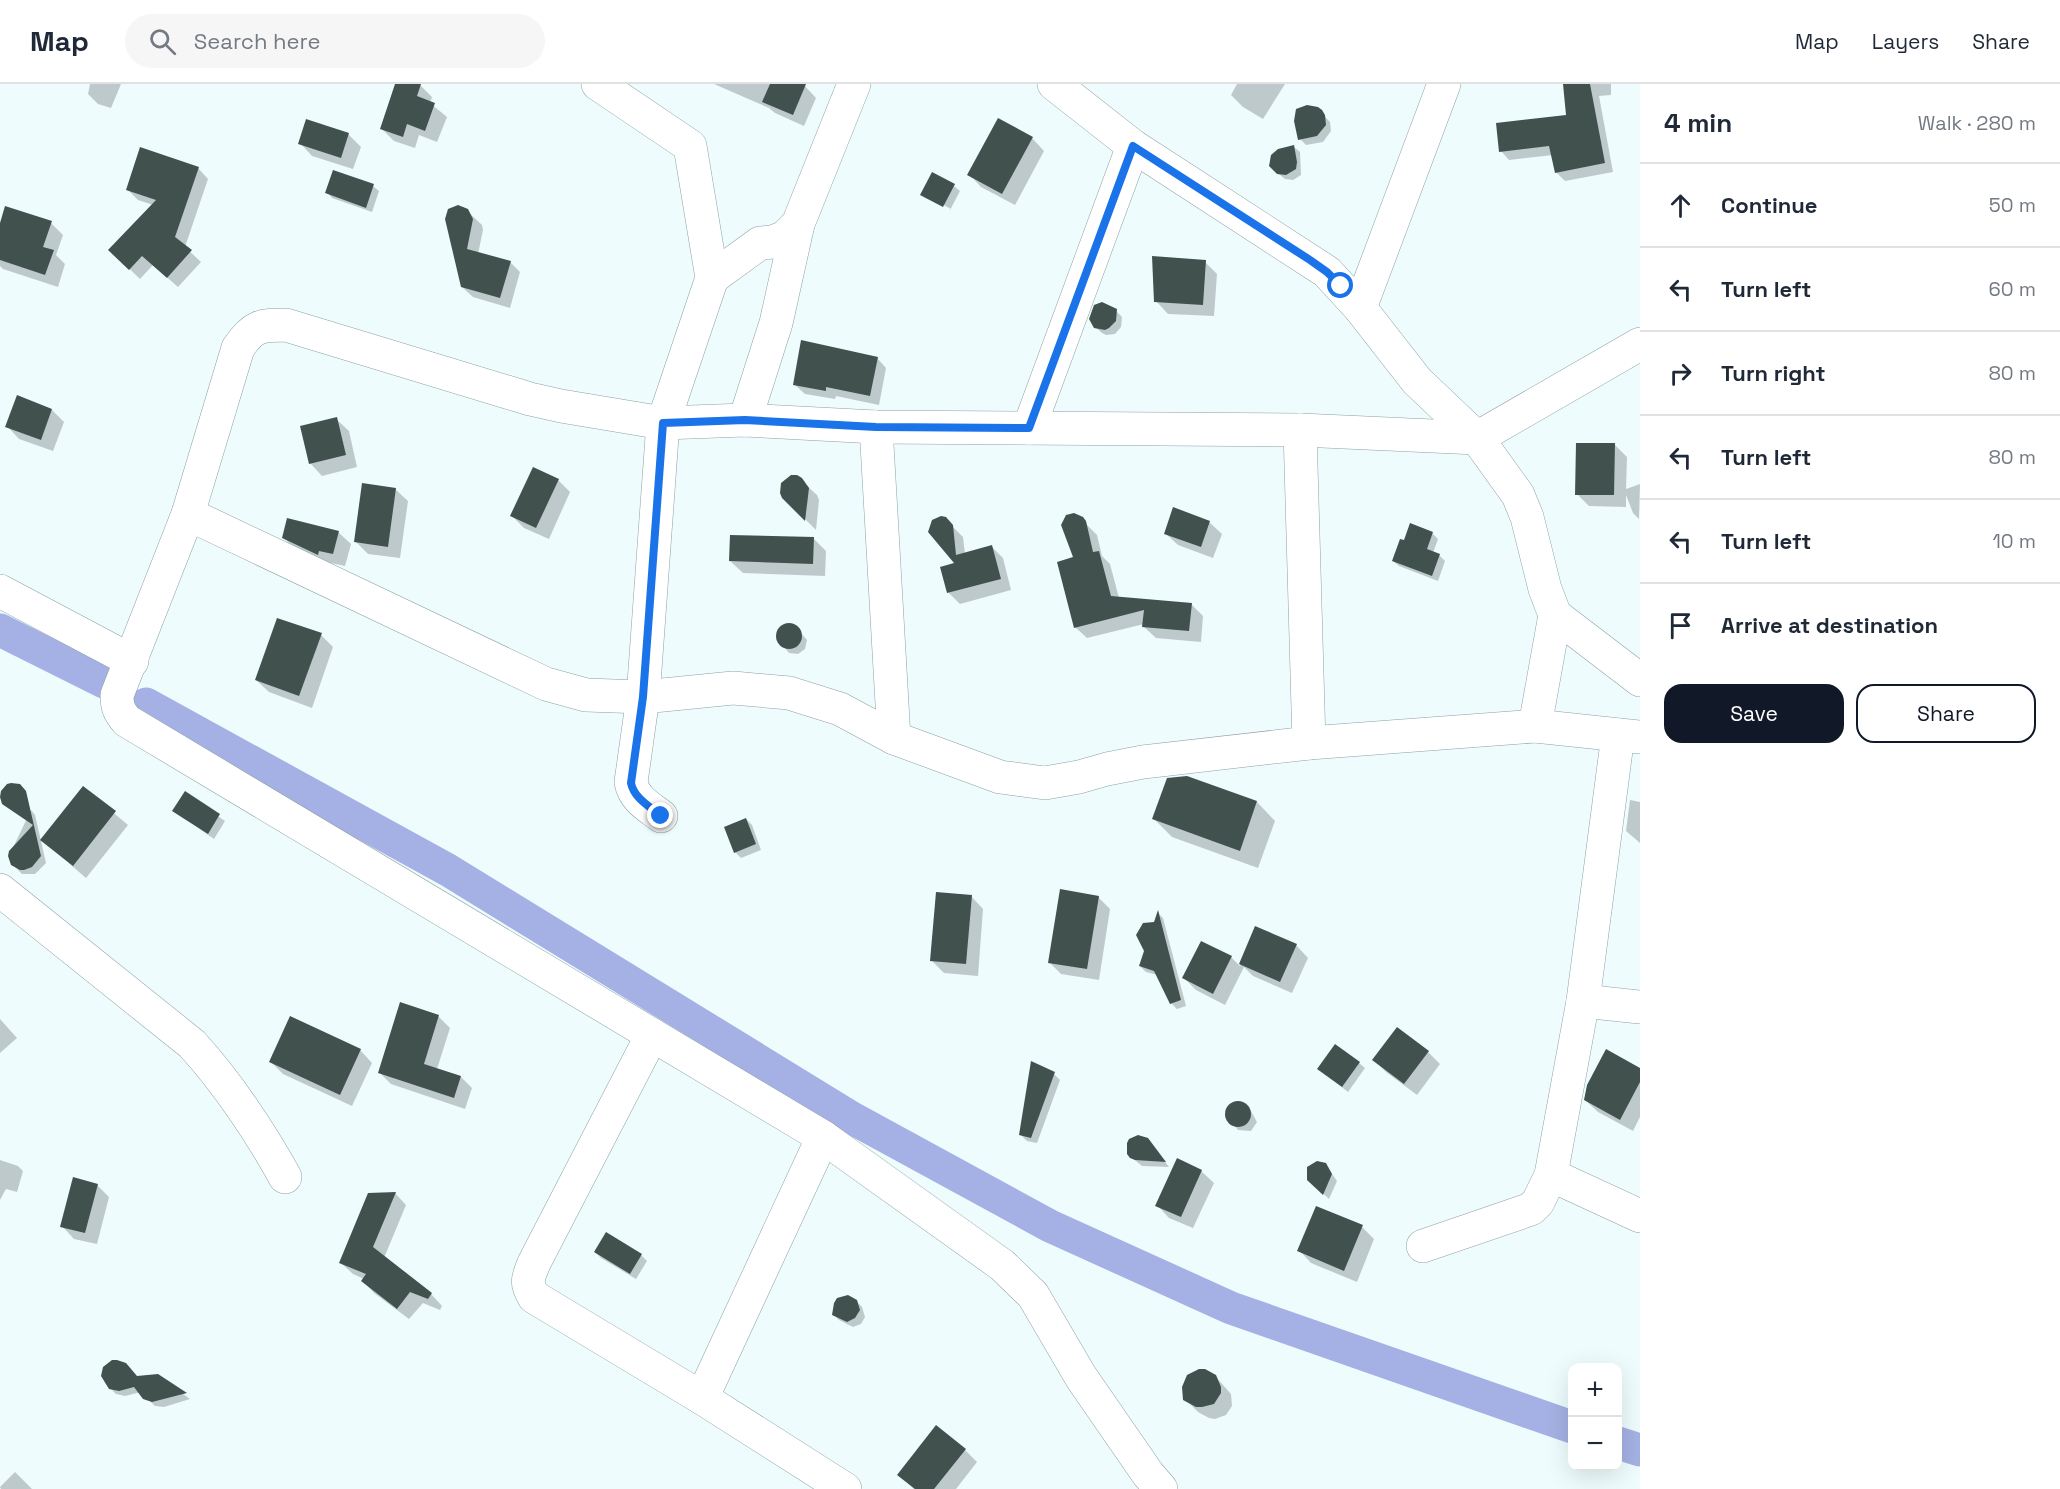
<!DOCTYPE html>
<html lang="en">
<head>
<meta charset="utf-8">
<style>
  :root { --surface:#fff; --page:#f6f6f7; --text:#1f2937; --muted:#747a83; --line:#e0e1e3; --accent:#111827 }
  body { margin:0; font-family:"Space Grotesk",sans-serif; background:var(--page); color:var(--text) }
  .controls { position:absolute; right:18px; bottom:18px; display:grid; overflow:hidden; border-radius:12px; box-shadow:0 6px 24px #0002 }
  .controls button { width:54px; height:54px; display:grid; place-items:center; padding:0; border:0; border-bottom:2px solid var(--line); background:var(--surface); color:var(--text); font:30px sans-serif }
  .stop { position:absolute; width:18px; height:18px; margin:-14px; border:4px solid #1a73e8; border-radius:50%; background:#fff }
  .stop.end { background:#1a73e8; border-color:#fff; box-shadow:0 2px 6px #0008 }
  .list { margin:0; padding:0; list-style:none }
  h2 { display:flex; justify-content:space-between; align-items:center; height:78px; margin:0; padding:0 24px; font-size:26px }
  h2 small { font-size:20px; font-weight:400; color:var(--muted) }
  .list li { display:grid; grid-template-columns:39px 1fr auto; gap:18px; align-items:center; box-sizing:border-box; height:84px; padding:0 24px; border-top:2px solid var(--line) }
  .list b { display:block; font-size:22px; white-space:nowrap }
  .list em { font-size:20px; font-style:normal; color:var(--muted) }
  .actions { display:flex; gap:12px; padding:18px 24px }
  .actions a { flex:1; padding:14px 0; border:2px solid var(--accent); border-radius:18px; text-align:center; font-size:21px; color:var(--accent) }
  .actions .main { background:var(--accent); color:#fff }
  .icon { flex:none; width:33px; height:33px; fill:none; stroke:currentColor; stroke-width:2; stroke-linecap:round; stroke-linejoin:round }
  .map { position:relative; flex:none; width:1640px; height:1405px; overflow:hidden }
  header { display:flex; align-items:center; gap:36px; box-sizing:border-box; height:84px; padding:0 30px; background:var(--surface); border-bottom:2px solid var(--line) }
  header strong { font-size:28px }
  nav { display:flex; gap:33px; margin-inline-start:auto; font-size:21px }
  .search { width:420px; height:54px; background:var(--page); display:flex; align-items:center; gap:15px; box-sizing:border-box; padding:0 21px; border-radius:33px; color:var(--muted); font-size:22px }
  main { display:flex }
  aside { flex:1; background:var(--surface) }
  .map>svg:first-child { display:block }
</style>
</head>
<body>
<header>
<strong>Map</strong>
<div class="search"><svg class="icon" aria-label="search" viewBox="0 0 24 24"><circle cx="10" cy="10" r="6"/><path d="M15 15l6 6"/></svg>Search here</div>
<nav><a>Map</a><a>Layers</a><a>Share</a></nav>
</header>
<main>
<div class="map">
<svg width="1640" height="1405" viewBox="0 0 1640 1405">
  <rect width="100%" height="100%" fill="#eefcfe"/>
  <g fill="#0003">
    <polygon points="90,0 121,0 111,24 98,20 88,10"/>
    <polygon points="397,0 420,1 432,13 430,19 447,33 437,58 419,51 415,64 394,57 382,45"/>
    <polygon points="714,0 803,0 816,14 804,42 775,29 769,24"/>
    <polygon points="1237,0 1285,0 1263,35 1243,23 1231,11"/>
    <polygon points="1564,0 1611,0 1611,11 1599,12 1613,88 1565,97 1556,88 1553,71 1509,76 1501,67 1567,33"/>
    <polygon points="1317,24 1330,38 1331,47 1323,58 1306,61 1300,55"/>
    <polygon points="307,37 349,51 361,63 353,85 312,72 300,59"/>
    <polygon points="1032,54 1044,67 1015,121 981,103 969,90"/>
    <polygon points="1294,63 1300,68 1301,91 1293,96 1285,95 1275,87"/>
    <polygon points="198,84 208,95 185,163 201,178 178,203 153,181 140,195 110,166 153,121 138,116 127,105"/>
    <polygon points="933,90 954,102 960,107 949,128 951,125 927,112 927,115 922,110"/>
    <polygon points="373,102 379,107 372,128 332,114 327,108"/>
    <polygon points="463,123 482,141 483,146 478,170 510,178 520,188 510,224 473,213 462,203"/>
    <polygon points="51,139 63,151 56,171 65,180 58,203 3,185 0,182 0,143"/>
    <polygon points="1205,178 1217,190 1214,232 1168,230 1156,217"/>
    <polygon points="1116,227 1122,233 1121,243 1115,250 1106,251 1102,249 1095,243"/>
    <polygon points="877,274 886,284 879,321 836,312 835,315 805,310 795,301"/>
    <polygon points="52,326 64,338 53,367 19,355 7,342"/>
    <polygon points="336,335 349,347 357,383 322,392 310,379"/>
    <polygon points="1615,361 1627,373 1626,405 1640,400 1639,435 1633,429 1626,411 1626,423 1589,422 1577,410"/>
    <polygon points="797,393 817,411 819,416 816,446 783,413"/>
    <polygon points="558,396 570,408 549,455 524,444 512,432"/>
    <polygon points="395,405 408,417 400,474 368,470 355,457"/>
    <polygon points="1078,432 1097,451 1102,472 1110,480 1119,514 1191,520 1203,532 1201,558 1156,554 1144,543 1144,540 1087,554 1075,543 1075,474"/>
    <polygon points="945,435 963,453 965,470 992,463 1003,474 1011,506 960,520 949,509 942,484 957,480"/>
    <polygon points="1209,438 1222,450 1213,474 1178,461 1165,449"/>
    <polygon points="1411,441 1433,450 1438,455 1433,469 1439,471 1445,477 1438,497 1399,482 1393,477 1404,458"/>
    <polygon points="338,448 351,460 345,482 331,479 330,482 296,466 284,454"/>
    <polygon points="814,455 826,467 825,492 743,489 730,477"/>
    <polygon points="786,541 795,542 807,556 805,565 798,570 789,569 778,555 780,544"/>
    <polygon points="321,551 333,563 312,624 269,608 256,596"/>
    <polygon points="1187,693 1257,718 1275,737 1258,784 1172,753 1154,735"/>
    <polygon points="84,704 128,741 86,794 42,756"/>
    <polygon points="186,710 225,737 214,755 174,727"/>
    <polygon points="1630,716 1640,718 1640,759 1626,747"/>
    <polygon points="31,726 35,731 46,779 35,790 22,790 13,781 9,772"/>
    <polygon points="746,735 752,741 761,766 741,774 735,768"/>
    <polygon points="971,812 983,825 978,892 944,889 932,877"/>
    <polygon points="1098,813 1110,825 1099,896 1061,890 1049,878"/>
    <polygon points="1158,829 1163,834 1186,922 1177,925 1171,919 1158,891 1146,888 1140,882"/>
    <polygon points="1256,844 1296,861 1308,874 1292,909 1253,892 1244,883 1225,921 1196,906 1184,894 1231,873 1240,882"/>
    <polygon points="438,932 450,944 437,985 461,993 472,1004 465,1025 391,1000 380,989"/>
    <polygon points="0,935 17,954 0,969"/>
    <polygon points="360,966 372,979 352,1022 283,990 271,978"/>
    <polygon points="1428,968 1440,980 1417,1011 1386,988 1374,976"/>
    <polygon points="1359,979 1365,984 1348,1008 1319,985"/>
    <polygon points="1640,986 1640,1033 1633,1047 1598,1028 1585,1016"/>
    <polygon points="1054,990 1060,996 1037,1059 1027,1057 1021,1051"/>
    <polygon points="1237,1018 1245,1021 1251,1027 1257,1038 1251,1047 1238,1046 1227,1032 1229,1023"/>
    <polygon points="1153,1062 1169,1083 1142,1082 1131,1073"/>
    <polygon points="0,1076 18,1082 23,1087 17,1108 6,1105 0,1116"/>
    <polygon points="1325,1080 1337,1097 1329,1115 1315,1102"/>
    <polygon points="1201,1087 1214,1099 1193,1144 1169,1134 1157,1121"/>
    <polygon points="97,1101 109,1113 97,1160 74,1155 62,1142"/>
    <polygon points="395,1109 406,1121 384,1174 431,1210 442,1222 440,1226 423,1219 409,1235 374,1209 363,1197 364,1195 353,1190 341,1179"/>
    <polygon points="1362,1143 1374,1155 1357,1198 1311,1179 1299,1166"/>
    <polygon points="595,1168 641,1171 647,1177 636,1195 601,1174"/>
    <polygon points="856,1217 862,1223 865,1233 861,1240 853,1243 839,1236 833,1230"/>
    <polygon points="158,1292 190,1315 164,1323 155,1322 141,1308 125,1312 116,1310 110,1304 138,1294"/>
    <polygon points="1215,1292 1231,1310 1232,1322 1226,1331 1215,1335 1209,1334 1198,1328 1185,1315"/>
    <polygon points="965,1366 977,1378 956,1405 914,1405 899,1391"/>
    <polygon points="15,1388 32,1405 1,1405 0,1403"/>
  </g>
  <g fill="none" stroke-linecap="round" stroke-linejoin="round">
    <g stroke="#a5b1e4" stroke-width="33">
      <polyline points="0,546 104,598"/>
      <polyline points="146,620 448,786 852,1034 1050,1142 1231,1224 1572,1343"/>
      <polyline points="1618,1359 1640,1366"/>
    </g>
  </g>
  <g fill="#41524e">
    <polygon points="395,0 421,0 417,12 435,19 425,47 407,40 403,53 380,45"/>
    <polygon points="770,0 806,0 793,31 762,18"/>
    <polygon points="1563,0 1590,0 1605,79 1555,89 1549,62 1499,68 1496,39 1566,31"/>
    <polygon points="1307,21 1318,23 1322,26 1325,31 1326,41 1317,52 1298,56 1294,37 1296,25"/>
    <polygon points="998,34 1033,53 1002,110 967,91"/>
    <polygon points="306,35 349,49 341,74 298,60"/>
    <polygon points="1294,61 1297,78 1296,85 1286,91 1277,90 1269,82 1271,71 1278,65"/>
    <polygon points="140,63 199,83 175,153 192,166 167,194 142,172 129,186 108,166 156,116 126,106"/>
    <polygon points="333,86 374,100 366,124 325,109"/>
    <polygon points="932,88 955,100 943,123 920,111"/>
    <polygon points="458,121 468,125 473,135 467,165 511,177 500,214 461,203 445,135 448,125"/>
    <polygon points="5,122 52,137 43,163 54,166 45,191 0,176 0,139"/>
    <polygon points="1152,172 1206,176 1203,221 1154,218"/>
    <polygon points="1102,218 1117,225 1116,237 1109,244 1105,246 1094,244 1089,235 1094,221"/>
    <polygon points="801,256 878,273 870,312 826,303 826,307 793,301"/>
    <polygon points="17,311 52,325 41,356 5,343"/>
    <polygon points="337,333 346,371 309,380 300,342"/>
    <polygon points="1576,359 1615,359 1614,411 1575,411"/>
    <polygon points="533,383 559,395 536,444 510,432"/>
    <polygon points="791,391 797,391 802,394 809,404 805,437 782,414 780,409 781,399"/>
    <polygon points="362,399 396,404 388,463 354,458"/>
    <polygon points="1173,423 1210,437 1201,463 1164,450"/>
    <polygon points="1074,429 1083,433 1086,437 1093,468 1099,467 1111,512 1192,519 1189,547 1142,543 1144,526 1074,544 1057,478 1073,473 1061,441 1066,431"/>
    <polygon points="941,432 946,433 953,441 956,471 992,461 1001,495 947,509 940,483 954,479 928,448 932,436"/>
    <polygon points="287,434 339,447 333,470 319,467 318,471 282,454"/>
    <polygon points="1410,439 1433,448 1427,465 1440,470 1432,492 1392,477 1400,455 1404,456"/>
    <polygon points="730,451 814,453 813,480 729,477"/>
    <polygon points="277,534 322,549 299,612 255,596"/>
    <circle cx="789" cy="552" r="13"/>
    <polygon points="1187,692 1257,717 1240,767 1152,735 1167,694"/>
    <polygon points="11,699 20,700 26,707 41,772 32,783 24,786 20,786 11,781 8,772 9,767 33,741 2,720 0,713 1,707 7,700"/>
    <polygon points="83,702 116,727 73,782 40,756"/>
    <polygon points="185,707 220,730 208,750 172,727"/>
    <polygon points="746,734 756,760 734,769 724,743"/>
    <polygon points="1060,805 1099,812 1087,885 1048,879"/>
    <polygon points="936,808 972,811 966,880 930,877"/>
    <polygon points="1158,826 1181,916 1170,920 1154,887 1139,882 1144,867 1136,851 1143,839 1154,838"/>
    <polygon points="1255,842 1297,860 1280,898 1239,880"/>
    <polygon points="1201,857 1232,872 1213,910 1182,894"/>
    <polygon points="400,918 439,931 424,980 461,992 454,1014 378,989"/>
    <polygon points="290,932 361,965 340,1011 269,978"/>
    <polygon points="1397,943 1429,967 1404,1000 1372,976"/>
    <polygon points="1335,960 1360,978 1342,1003 1317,985"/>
    <polygon points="1606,965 1640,984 1640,998 1620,1036 1584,1016 1587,1001"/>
    <polygon points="1031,977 1055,988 1031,1054 1019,1051"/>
    <circle cx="1238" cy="1030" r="13"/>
    <polygon points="1138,1051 1148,1054 1166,1078 1135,1076 1130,1074 1127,1070 1127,1059 1129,1055"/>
    <polygon points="1177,1074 1202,1086 1181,1133 1155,1122"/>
    <polygon points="1317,1077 1326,1079 1332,1090 1323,1111 1307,1096 1307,1083"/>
    <polygon points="73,1093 98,1100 85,1149 60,1143"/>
    <polygon points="396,1108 373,1163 432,1209 428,1215 410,1208 397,1225 361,1197 366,1190 339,1179 368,1109"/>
    <polygon points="1316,1122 1363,1141 1344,1187 1297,1167"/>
    <polygon points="606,1148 642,1170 630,1190 594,1168"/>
    <polygon points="848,1211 857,1216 860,1226 855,1234 847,1238 832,1231 834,1219 837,1214"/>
    <polygon points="112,1276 117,1276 126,1279 137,1292 158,1290 187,1309 152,1318 143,1315 134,1303 119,1307 109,1305 101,1292 103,1283"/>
    <polygon points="1199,1285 1205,1285 1216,1291 1221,1303 1221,1309 1214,1320 1202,1323 1196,1323 1183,1316 1182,1303 1187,1291"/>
    <polygon points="936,1341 966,1365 934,1405 915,1405 897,1391"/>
  </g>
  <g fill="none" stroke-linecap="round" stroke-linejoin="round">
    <g stroke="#8da1a5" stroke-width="34">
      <g id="minor">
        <path d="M598 0 690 62 712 194 663 339 643 613 631 698C634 715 648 722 661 732"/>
        <polyline points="1054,0 1133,62 1327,188 1360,224 1417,297 1477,354 1518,411 1527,433 1545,505 1555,531 1640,596"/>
        <polyline points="712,194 760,159 773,158 785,153 798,140 854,0"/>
        <polyline points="1360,224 1444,0"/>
        <polyline points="745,336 776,239 798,140"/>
        <polyline points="876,343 894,654"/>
        <polyline points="1029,344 1133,62"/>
        <polyline points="1300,346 1309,659"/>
        <polyline points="188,430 546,600 586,611 643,613 733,604 789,609 840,625 894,654 1000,693 1045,699 1079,693 1107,685 1143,678 1309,659 1535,642 1640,653"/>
        <polyline points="0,507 132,577"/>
        <polyline points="1535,642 1555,531"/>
        <path d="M0 806 192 960C226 997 261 1049 285 1093"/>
        <polyline points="1583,917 1640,923"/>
        <path d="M652 951 534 1179C528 1194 525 1198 534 1213L702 1314 845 1405"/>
        <polyline points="1551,1091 1640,1132"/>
        <polyline points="1423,1162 1531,1125 1538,1118 1551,1091 1583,917 1618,651"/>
        <polyline points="702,1314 823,1053"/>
        <path d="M1161 1405 1148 1390 1081 1293 1033 1211 1002 1181 823 1053 127 637C119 628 117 623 117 611L188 430 238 264C253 242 260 241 286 241L530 315 561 322 663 339 745 336 876 343 1300 346 1477 354 1640 260"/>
      </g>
    </g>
    <use href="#minor" stroke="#fff" stroke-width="33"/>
  </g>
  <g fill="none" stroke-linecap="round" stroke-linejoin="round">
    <path stroke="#1a73e8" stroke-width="8" d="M661 732C649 722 634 714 631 699L643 613 663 339 745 336 876 343 1029 344 1133 62 1310 176 1327 188 1341 202"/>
  </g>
</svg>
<div class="controls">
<button>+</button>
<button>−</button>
</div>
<div class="stop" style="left:1341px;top:202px"></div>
<div class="stop end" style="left:661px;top:732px"></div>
</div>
<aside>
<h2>4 min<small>Walk · 280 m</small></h2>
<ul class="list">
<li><svg class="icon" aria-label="ahead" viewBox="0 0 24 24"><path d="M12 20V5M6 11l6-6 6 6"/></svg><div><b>Continue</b></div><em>50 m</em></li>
<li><svg class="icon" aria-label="left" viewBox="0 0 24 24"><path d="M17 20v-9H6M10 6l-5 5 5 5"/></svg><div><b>Turn left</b></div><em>60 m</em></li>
<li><svg class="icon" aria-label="right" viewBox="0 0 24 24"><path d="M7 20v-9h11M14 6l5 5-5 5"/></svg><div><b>Turn right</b></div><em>80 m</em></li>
<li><svg class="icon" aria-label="left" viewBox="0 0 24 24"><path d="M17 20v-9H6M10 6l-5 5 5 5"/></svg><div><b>Turn left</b></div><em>80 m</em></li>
<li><svg class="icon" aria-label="left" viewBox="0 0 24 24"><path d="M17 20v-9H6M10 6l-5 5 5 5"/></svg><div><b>Turn left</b></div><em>10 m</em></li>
<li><svg class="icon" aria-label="arrive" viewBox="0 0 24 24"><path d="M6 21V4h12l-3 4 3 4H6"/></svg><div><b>Arrive at destination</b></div></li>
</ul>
<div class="actions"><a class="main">Save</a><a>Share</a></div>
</aside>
</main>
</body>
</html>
